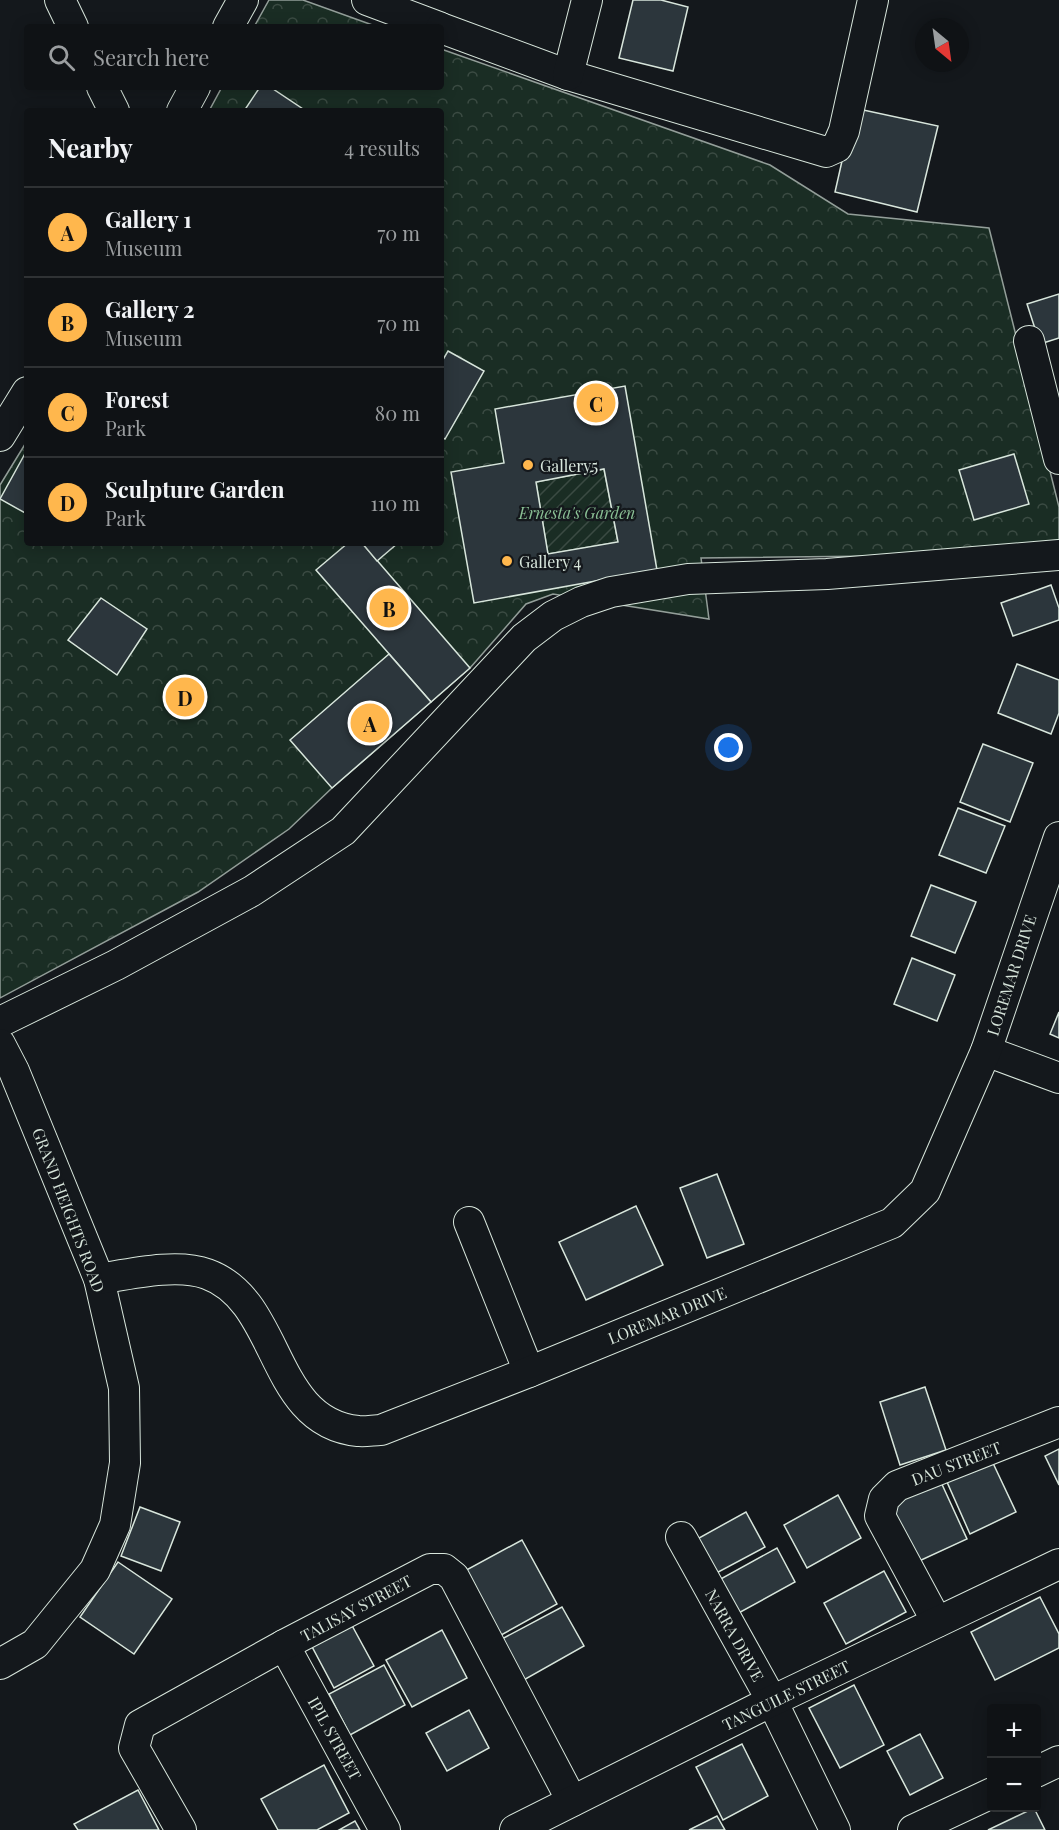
<!DOCTYPE html>
<html lang="en">
<head>
<meta charset="utf-8">
<style>
  :root { --surface:#0f1215; --page:#1d2022; --text:#f1f3f6; --muted:#9b9ea0; --line:#2f3234; --accent:#ffb74d }
  body { margin:0; font-family:"Playfair Display",serif; background:var(--page); color:var(--text) }
  .controls { position:absolute; right:18px; bottom:18px; display:grid; overflow:hidden; border-radius:6px; box-shadow:0 3px 15px #0003 }
  .controls button { width:54px; height:54px; display:grid; place-items:center; padding:0; border:0; border-bottom:2px solid var(--line); background:var(--surface); color:var(--text); font:30px sans-serif }
  .compass { position:absolute; left:915px; top:18px; width:54px; height:54px; border-radius:50%; background:var(--surface); box-shadow:0 3px 15px #0003; rotate:151deg }
  .you { position:absolute; left:729px; top:748px; width:21px; height:21px; margin:-15px; border:4px solid #fff; border-radius:50%; background:#1a73e8; box-shadow:0 0 0 9px #1a73e833 }
  .badge { display:grid; place-items:center; width:39px; height:39px; border-radius:50%; background:var(--accent); color:#111; font-size:20px; font-weight:700 }
  .pin { position:absolute; translate:-50% -50%; border:3px solid #fff; box-shadow:0 2px 6px #0006 }
  .list { margin:0; padding:0; list-style:none }
  h2 { display:flex; justify-content:space-between; align-items:center; height:78px; margin:0; padding:0 24px; font-size:26px }
  h2 small { font-size:20px; font-weight:400; color:var(--muted) }
  .list li { display:grid; grid-template-columns:39px 1fr auto; gap:18px; align-items:center; box-sizing:border-box; height:90px; padding:0 24px; border-top:2px solid var(--line) }
  .list b { display:block; font-size:22px; white-space:nowrap }
  .list p { margin:0; font-size:20px; white-space:nowrap; color:var(--muted) }
  .list em { font-size:20px; font-style:normal; color:var(--muted) }
  .icon { flex:none; width:33px; height:33px; fill:none; stroke:currentColor; stroke-width:2; stroke-linecap:round; stroke-linejoin:round }
  .map { position:relative; flex:none; width:1059px; height:1830px; overflow:hidden }
  .search { position:absolute; background:var(--surface); box-shadow:0 3px 15px #0003; left:24px; top:24px; width:420px; height:66px; display:flex; align-items:center; gap:15px; box-sizing:border-box; padding:0 21px; border-radius:6px; color:var(--muted); font-size:22px }
  .panel { position:absolute; background:var(--surface); box-shadow:0 3px 15px #0003; left:24px; top:108px; width:420px; height:438px; border-radius:6px }
  .map>svg:first-child { display:block }
</style>
</head>
<body>
<div class="map">
<svg width="1059" height="1830" viewBox="0 0 1059 1830">
  <defs>
    <pattern id="forest-crowns" width="20" height="18" patternUnits="userSpaceOnUse" patternTransform="scale(1.5)"><rect width="20" height="18" fill="#1a2d24"/><path d="M2 6a3 3 0 1 1 6 0M12 15a3 3 0 1 1 6 0" fill="none" stroke="#3b4b43"/></pattern>
    <pattern id="garden-furrows" width="10" height="10" patternUnits="userSpaceOnUse" patternTransform="scale(1.5)"><rect width="10" height="10" fill="#1a2d24"/><path d="M-1 1l2-2M0 10L10 0M9 11l2-2" fill="none" stroke="#3b4b43"/></pattern>
  </defs>
  <rect width="100%" height="100%" fill="#14181c"/>
  <g fill="url(#forest-crowns)" stroke="#939e99" stroke-width="1.5">
    <polygon points="269,0 303,0 378,27 254,27"/>
    <polygon points="441,49 770,165 848,214 989,228 1059,507 1059,554 701,558 709,619 553,594 526,604 470,668 332,788 289,829 198,892 0,998 0,485 27,441 27,543 441,543 441,111 209,111 222,87 441,87"/>
  </g>
  <polygon fill="url(#garden-furrows)" stroke="#939e99" stroke-width="1.5" points="604,469 618,542 548,554 536,482"/>
  <g fill="#2c363c" stroke="#d8e6dc" stroke-width="1.5" fill-rule="evenodd">
    <polygon points="633,0 661,0 688,7 673,71 619,58"/>
    <polygon points="260,87 270,87 306,111 244,111"/>
    <polygon points="854,108 938,126 917,212 835,192"/>
    <polygon points="1059,294 1059,338 1040,344 1027,304"/>
    <polygon points="448,351 484,371 445,439 441,437 441,363"/>
    <path d="M625 386 657 570 474 603 451 472 504 463 495 409ZM604 469 618 542 548 554 536 482Z"/>
    <polygon points="27,450 27,514 0,499"/>
    <polygon points="1014,454 1029,504 974,520 959,470"/>
    <polygon points="348,543 362,543 470,668 431,702 316,570"/>
    <polygon points="362,543 398,543 377,561"/>
    <polygon points="1051,585 1059,608 1059,620 1013,636 1001,603"/>
    <polygon points="101,598 147,629 117,675 68,640"/>
    <polygon points="389,654 431,702 332,788 290,740"/>
    <polygon points="1017,664 1059,680 1059,713 1051,734 998,713"/>
    <polygon points="983,744 1033,763 1010,822 960,802"/>
    <polygon points="958,808 1005,826 986,873 939,855"/>
    <polygon points="931,885 976,902 955,953 911,936"/>
    <polygon points="912,958 955,975 937,1021 894,1004"/>
    <polygon points="1059,1012 1059,1038 1050,1034"/>
    <polygon points="717,1174 744,1244 707,1258 680,1188"/>
    <polygon points="636,1206 663,1265 586,1300 559,1242"/>
    <polygon points="925,1387 946,1450 900,1465 880,1402"/>
    <polygon points="1059,1449 1059,1485 1045,1456"/>
    <polygon points="992,1461 1016,1512 970,1534 947,1482"/>
    <polygon points="940,1480 967,1539 917,1562 889,1504"/>
    <polygon points="838,1495 861,1538 807,1568 784,1525"/>
    <polygon points="140,1507 180,1522 161,1571 121,1556"/>
    <polygon points="746,1512 765,1547 709,1577 690,1543"/>
    <polygon points="522,1540 557,1604 494,1639 459,1574"/>
    <polygon points="777,1548 795,1582 735,1615 717,1581"/>
    <polygon points="118,1562 172,1599 134,1654 80,1617"/>
    <polygon points="884,1571 906,1612 846,1644 824,1603"/>
    <polygon points="1040,1597 1059,1634 1059,1648 995,1680 971,1632"/>
    <polygon points="562,1607 584,1646 522,1681 500,1640"/>
    <polygon points="349,1620 374,1666 334,1688 309,1641"/>
    <polygon points="442,1630 467,1678 412,1707 386,1660"/>
    <polygon points="384,1665 405,1705 350,1735 329,1694"/>
    <polygon points="854,1685 884,1745 840,1768 809,1708"/>
    <polygon points="469,1710 489,1748 447,1771 426,1733"/>
    <polygon points="920,1734 943,1778 910,1795 887,1751"/>
    <polygon points="742,1744 768,1796 723,1820 696,1767"/>
    <polygon points="324,1765 349,1813 317,1830 278,1830 261,1799"/>
    <polygon points="138,1790 159,1830 78,1830 74,1824"/>
    <polygon points="1034,1808 1045,1830 988,1830"/>
    <polygon points="717,1816 725,1830 689,1830"/>
    <polygon points="355,1821 360,1830 339,1830"/>
  </g>
  <g fill="none" stroke-linecap="round" stroke-linejoin="round">
    <g stroke="#d8e6dc" stroke-width="32">
      <g id="minor">
        <polyline points="60,0 73,27"/>
        <polyline points="367,0 439,27"/>
        <polyline points="228,27 243,0"/>
        <polyline points="441,28 568,75 826,152 837,147 844,131 873,0"/>
        <polyline points="568,75 587,0"/>
        <polyline points="102,87 114,111"/>
        <polyline points="182,111 195,87"/>
        <polyline points="1029,341 1059,459"/>
        <polyline points="0,436 27,392"/>
        <polyline points="0,1022 116,965 252,891 343,831 524,638 553,616 581,602 611,592 688,579 827,574 1059,555"/>
        <polyline points="0,1044 14,1071 99,1279 124,1388 125,1463 115,1525 95,1570 35,1644 0,1664"/>
        <polyline points="986,1051 1059,1078"/>
        <polyline points="469,1222 529,1372"/>
        <path d="M99 1279C130 1274 177 1263 207 1274 282 1301 269 1422 358 1431 365 1432 374 1430 381 1430L529 1372 892 1223 925 1191 986 1051 1059 837"/>
        <polyline points="681,1537 772,1701 835,1830"/>
        <polyline points="937,1622 880,1516 884,1499 897,1486 1059,1422"/>
        <polyline points="284,1645 385,1830"/>
        <polyline points="1036,1772 1059,1761"/>
        <polyline points="181,1830 134,1748 140,1725 284,1645 430,1569 444,1569 454,1577 572,1801"/>
        <polyline points="515,1830 772,1701 1059,1564"/>
        <polyline points="913,1830 992,1793"/>
      </g>
    </g>
    <use href="#minor" stroke="#14181c" stroke-width="30"/>
  </g>
  <g fill="#ffb74d" stroke="#14181c" stroke-width="2">
    <circle cx="528" cy="465" r="6"/>
    <circle cx="507" cy="561" r="6"/>
  </g>
  <g text-anchor="middle" dominant-baseline="central" stroke-width="4.5" stroke-linejoin="round" paint-order="stroke">
    <g font-size="16" fill="#d8e6dc" stroke="#14181c" text-anchor="start">
      <text x="540" y="465">Gallery5</text>
      <text x="519" y="561">Gallery 4</text>
    </g>
    <g font-size="16" font-style="italic" fill="#8ac095" stroke="#14181c">
      <text x="577" y="512">Ernesta's Garden</text>
    </g>
    <g font-size="16" fill="#d8e6dc" stroke="#14181c">
      <text transform="translate(1011 975) rotate(-72)">LOREMAR DRIVE</text>
      <text transform="translate(69 1210) rotate(69)">GRAND HEIGHTS ROAD</text>
      <text transform="translate(667 1315) rotate(-22)">LOREMAR DRIVE</text>
      <text transform="translate(956 1463) rotate(-21)">DAU STREET</text>
      <text transform="translate(356 1608) rotate(-28)">TALISAY STREET</text>
      <text transform="translate(735 1635) rotate(61)">NARRA DRIVE</text>
      <text transform="translate(786 1695) rotate(-26)">TANGUILE STREET</text>
      <text transform="translate(335 1738) rotate(61)">IPIL STREET</text>
    </g>
  </g>
</svg>
<div class="controls">
<button>+</button>
<button>−</button>
</div>
<svg class="compass" viewBox="-18 -18 36 36"><path d="M0-13l5 13h-10z" fill="#e53935"/><path d="M0 13l5-13h-10z" fill="#9b9ea0"/></svg>
<div class="you"></div>
<div class="pin badge" style="left:370px;top:723px">A</div>
<div class="pin badge" style="left:389px;top:608px">B</div>
<div class="pin badge" style="left:596px;top:403px">C</div>
<div class="pin badge" style="left:185px;top:697px">D</div>
<div class="search"><svg class="icon" aria-label="search" viewBox="0 0 24 24"><circle cx="10" cy="10" r="6"/><path d="M15 15l6 6"/></svg>Search here</div>
<section class="panel">
<h2>Nearby<small>4 results</small></h2>
<ul class="list">
<li><span class="badge">A</span><div><b>Gallery 1</b><p>Museum</p></div><em>70 m</em></li>
<li><span class="badge">B</span><div><b>Gallery 2</b><p>Museum</p></div><em>70 m</em></li>
<li><span class="badge">C</span><div><b>Forest</b><p>Park</p></div><em>80 m</em></li>
<li><span class="badge">D</span><div><b>Sculpture Garden</b><p>Park</p></div><em>110 m</em></li>
</ul>
</section>
</div>
</body>
</html>
